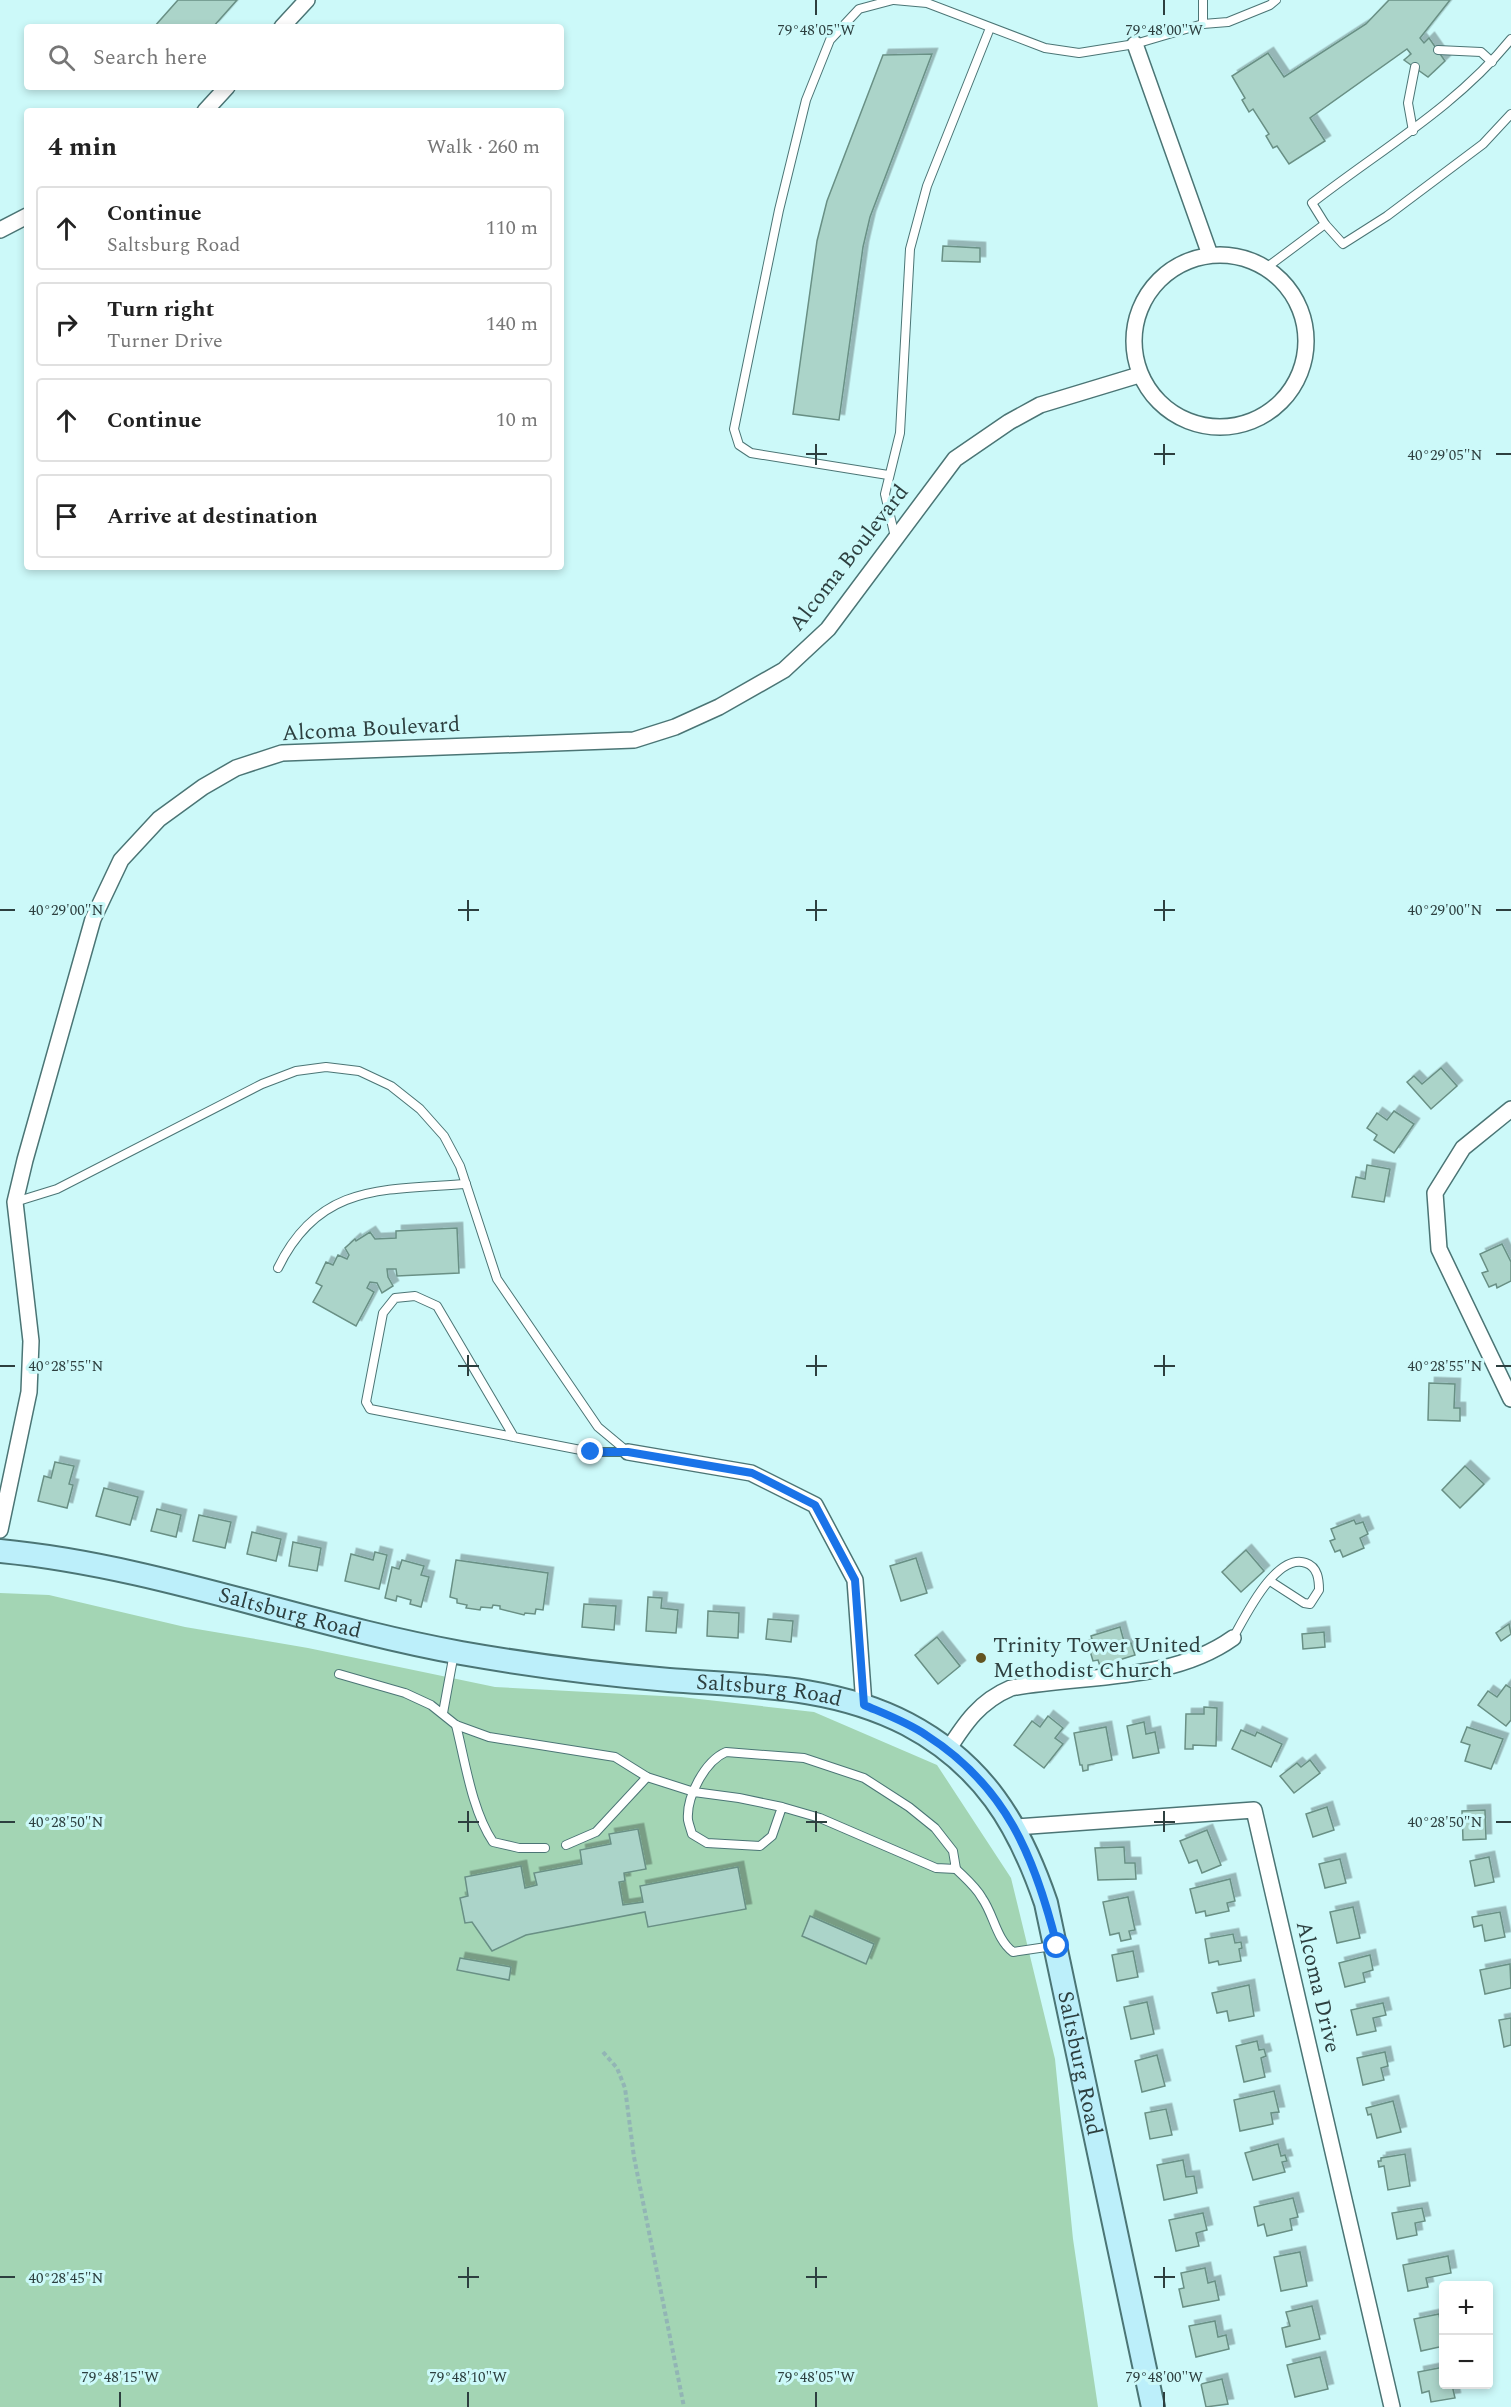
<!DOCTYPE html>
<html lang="en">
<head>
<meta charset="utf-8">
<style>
  :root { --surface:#fff; --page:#f6f6f6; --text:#222; --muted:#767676; --line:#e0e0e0 }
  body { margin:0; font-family:Spectral,serif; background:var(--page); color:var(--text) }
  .controls { position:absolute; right:18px; bottom:18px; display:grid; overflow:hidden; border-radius:6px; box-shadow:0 3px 9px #0003 }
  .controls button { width:54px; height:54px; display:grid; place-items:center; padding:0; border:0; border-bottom:2px solid var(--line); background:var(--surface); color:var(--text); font:30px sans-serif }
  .stop { position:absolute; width:18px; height:18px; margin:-14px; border:4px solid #1a73e8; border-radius:50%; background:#fff }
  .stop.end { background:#1a73e8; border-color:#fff; box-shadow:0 2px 6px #0008 }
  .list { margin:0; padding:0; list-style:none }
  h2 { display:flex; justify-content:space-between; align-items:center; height:78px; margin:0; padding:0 24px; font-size:26px }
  h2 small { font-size:20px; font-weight:400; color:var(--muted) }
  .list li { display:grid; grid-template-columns:39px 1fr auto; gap:18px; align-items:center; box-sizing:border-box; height:84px; margin:0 12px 12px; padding:0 12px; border:2px solid var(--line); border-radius:6px }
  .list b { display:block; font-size:22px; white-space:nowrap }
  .list p { margin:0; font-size:20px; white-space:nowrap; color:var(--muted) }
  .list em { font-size:20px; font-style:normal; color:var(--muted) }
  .icon { flex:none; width:33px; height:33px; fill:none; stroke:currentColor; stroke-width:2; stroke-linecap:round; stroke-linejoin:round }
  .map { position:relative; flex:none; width:1511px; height:2407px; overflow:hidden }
  .search { position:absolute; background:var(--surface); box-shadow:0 3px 9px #0003; left:24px; top:24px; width:540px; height:66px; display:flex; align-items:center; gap:15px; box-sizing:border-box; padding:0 21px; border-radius:6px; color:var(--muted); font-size:22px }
  .panel { position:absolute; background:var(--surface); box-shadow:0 3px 9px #0003; left:24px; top:108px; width:540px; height:462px; border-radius:6px }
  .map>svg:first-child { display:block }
</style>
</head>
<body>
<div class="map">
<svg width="1511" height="2407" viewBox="0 0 1511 2407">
  <defs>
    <filter id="shadow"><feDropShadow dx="5.5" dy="-5.5" stdDeviation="0" flood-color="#0004"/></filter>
  </defs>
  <rect width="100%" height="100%" fill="#ccf9f9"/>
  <polygon fill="#a3d5b4" points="0,1593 49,1595 185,1627 308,1648 495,1687 681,1697 814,1712 937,1765 1011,1878 1055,2059 1073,2239 1098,2407 0,2407"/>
  <g fill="#abd4c9" stroke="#699085" stroke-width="1.5" filter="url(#shadow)">
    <polygon points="178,0 237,0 213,27 154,27"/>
    <polygon points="1389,0 1450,0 1420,38 1424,43 1429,38 1445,61 1428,77 1404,60 1411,54 1407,49 1310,118 1325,141 1289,164 1277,146 1273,148 1266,136 1269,134 1253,109 1249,112 1242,100 1245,98 1232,76 1268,53 1284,77 1366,24"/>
    <polygon points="932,54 870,217 863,247 839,420 793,414 817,241 827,201 883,55"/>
    <polygon points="943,246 980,248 980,262 942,261"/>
    <polygon points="1441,1068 1457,1086 1431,1109 1407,1082 1414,1076 1422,1084"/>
    <polygon points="1394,1111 1414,1124 1394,1153 1374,1140 1377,1135 1367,1128 1377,1113 1387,1120"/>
    <polygon points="1367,1165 1390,1169 1384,1202 1352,1197 1356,1177 1365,1179"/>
    <polygon points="457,1228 459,1273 397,1276 396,1269 387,1269 388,1277 393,1286 382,1293 377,1283 370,1282 367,1288 374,1292 356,1326 313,1302 322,1286 316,1283 326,1262 333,1265 338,1255 347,1259 349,1255 345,1248 355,1239 356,1241 370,1232 375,1239 396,1238 396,1231"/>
    <polygon points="1502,1244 1511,1262 1511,1281 1497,1288 1496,1284 1489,1287 1482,1273 1488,1271 1480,1254"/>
    <polygon points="1429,1383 1455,1384 1454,1408 1460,1408 1460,1421 1428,1420"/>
    <polygon points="55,1462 74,1466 69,1484 73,1485 67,1508 38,1501 44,1476 51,1478"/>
    <polygon points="1465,1466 1484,1484 1460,1508 1442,1490"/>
    <polygon points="104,1488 138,1497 130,1525 96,1516"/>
    <polygon points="157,1509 181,1515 176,1537 151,1531"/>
    <polygon points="199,1515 231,1522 225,1548 193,1541"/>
    <polygon points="1354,1520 1356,1524 1363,1522 1368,1534 1360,1538 1364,1548 1343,1557 1340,1550 1335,1552 1330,1541 1335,1539 1331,1529"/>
    <polygon points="252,1532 281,1539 276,1561 247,1554"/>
    <polygon points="293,1542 321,1548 317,1571 289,1566"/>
    <polygon points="1246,1550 1264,1571 1241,1592 1222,1572"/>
    <polygon points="375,1552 387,1555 379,1589 345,1581 351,1554 373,1560"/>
    <polygon points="916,1558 927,1593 901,1601 890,1566"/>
    <polygon points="402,1560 424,1566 421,1575 429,1577 421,1607 410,1604 411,1600 397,1596 396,1601 385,1598 392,1567 399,1569"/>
    <polygon points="456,1560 548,1573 543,1610 536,1609 535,1614 525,1613 524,1615 500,1609 500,1606 493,1605 492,1608 481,1607 480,1610 466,1608 467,1605 457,1603 457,1599 450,1597"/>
    <polygon points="648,1597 662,1598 661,1608 678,1610 676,1633 646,1631"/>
    <polygon points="584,1604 616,1606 614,1630 582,1627"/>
    <polygon points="708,1611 739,1613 738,1638 707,1636"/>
    <polygon points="768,1619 793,1621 791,1642 766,1639"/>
    <polygon points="1509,1624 1511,1634 1501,1641 1496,1633"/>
    <polygon points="1120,1627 1125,1645 1131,1643 1135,1655 1100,1666 1098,1660 1093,1661 1087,1641 1092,1639 1091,1636"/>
    <polygon points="1324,1632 1325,1647 1303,1649 1302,1634"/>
    <polygon points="937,1637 960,1666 938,1684 915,1655"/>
    <polygon points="1506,1685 1511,1688 1511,1720 1506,1726 1478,1705 1488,1691 1497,1697"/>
    <polygon points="1204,1707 1217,1708 1216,1746 1193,1745 1193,1749 1185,1749 1186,1714 1204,1714"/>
    <polygon points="1048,1716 1063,1728 1055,1738 1063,1744 1044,1768 1014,1745 1032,1721 1040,1727"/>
    <polygon points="1144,1722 1146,1734 1155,1732 1159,1753 1133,1758 1127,1726"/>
    <polygon points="1106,1727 1112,1760 1088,1765 1088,1770 1083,1771 1082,1765 1080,1765 1074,1733"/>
    <polygon points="1467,1727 1503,1739 1491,1769 1465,1761 1470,1745 1461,1742"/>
    <polygon points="1241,1730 1255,1736 1257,1732 1282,1744 1271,1767 1232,1749"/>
    <polygon points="1310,1760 1320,1773 1294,1793 1280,1776 1297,1763 1301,1767"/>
    <polygon points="1327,1807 1334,1830 1313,1837 1306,1814"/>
    <polygon points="1485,1810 1486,1839 1463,1840 1462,1811"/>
    <polygon points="638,1829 646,1869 624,1873 625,1881 619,1882 623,1905 643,1902 640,1886 738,1867 746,1909 648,1927 645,1912 526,1935 492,1951 472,1922 465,1923 460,1898 468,1896 465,1877 521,1866 525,1888 537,1885 534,1873 582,1864 580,1850 611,1844 609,1834"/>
    <polygon points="1207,1830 1221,1865 1202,1873 1197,1860 1189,1863 1180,1841"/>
    <polygon points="1124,1847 1125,1863 1135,1863 1136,1879 1098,1880 1095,1848"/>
    <polygon points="1489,1857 1494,1882 1475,1886 1470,1861"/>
    <polygon points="1340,1859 1346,1883 1325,1888 1319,1864"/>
    <polygon points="1230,1879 1235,1901 1227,1903 1229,1911 1206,1916 1205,1911 1196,1913 1190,1889"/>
    <polygon points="1128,1897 1135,1930 1129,1931 1131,1939 1121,1941 1119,1933 1110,1935 1103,1902"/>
    <polygon points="1353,1907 1360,1938 1337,1943 1330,1912"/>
    <polygon points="1500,1912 1505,1937 1485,1941 1482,1925 1474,1927 1472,1917"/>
    <polygon points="810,1916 874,1944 866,1964 802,1936"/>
    <polygon points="1233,1934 1235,1943 1241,1942 1242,1948 1239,1949 1241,1961 1219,1965 1218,1961 1209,1963 1205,1939"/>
    <polygon points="1133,1951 1138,1977 1117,1981 1112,1955"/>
    <polygon points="1370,1955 1373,1970 1363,1973 1365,1982 1345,1987 1339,1963"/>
    <polygon points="460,1958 511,1967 509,1980 457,1970"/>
    <polygon points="1510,1964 1511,1988 1485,1994 1480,1970"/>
    <polygon points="1249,1985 1254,2016 1229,2021 1227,2011 1217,2013 1212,1993"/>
    <polygon points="1147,2002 1154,2034 1131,2039 1124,2007"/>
    <polygon points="1383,2003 1386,2015 1373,2018 1376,2031 1357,2035 1351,2010"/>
    <polygon points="1511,2018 1511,2045 1504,2047 1499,2020"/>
    <polygon points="1257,2041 1259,2050 1264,2049 1266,2056 1261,2058 1265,2077 1244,2082 1236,2046"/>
    <polygon points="1385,2052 1388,2066 1381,2068 1384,2080 1363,2085 1357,2058"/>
    <polygon points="1157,2055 1165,2086 1142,2092 1135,2061"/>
    <polygon points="1274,2091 1279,2112 1271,2113 1273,2124 1240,2131 1234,2100"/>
    <polygon points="1393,2101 1401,2132 1377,2138 1371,2114 1368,2115 1366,2108"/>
    <polygon points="1166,2109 1172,2135 1150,2139 1145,2113"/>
    <polygon points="1278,2144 1281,2156 1285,2155 1287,2161 1282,2162 1285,2172 1253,2180 1245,2153"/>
    <polygon points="1405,2154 1410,2186 1388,2190 1384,2166 1379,2167 1378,2161 1381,2161 1381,2158"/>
    <polygon points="1183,2160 1186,2177 1194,2176 1197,2193 1164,2200 1157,2165"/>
    <polygon points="1293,2198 1298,2217 1290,2219 1292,2230 1267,2236 1264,2224 1258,2226 1254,2207"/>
    <polygon points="1422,2208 1425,2221 1415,2223 1417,2235 1397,2239 1392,2213"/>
    <polygon points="1203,2213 1207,2230 1196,2233 1199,2246 1176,2251 1169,2220"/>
    <polygon points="1300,2252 1307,2286 1281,2291 1274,2257"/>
    <polygon points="1448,2256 1451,2273 1426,2278 1428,2287 1408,2291 1403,2265"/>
    <polygon points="1205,2268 1208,2283 1215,2281 1219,2300 1183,2307 1179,2289 1184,2288 1181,2273"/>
    <polygon points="1312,2306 1320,2339 1286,2347 1282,2328 1290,2326 1286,2312"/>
    <polygon points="1439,2314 1444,2346 1421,2351 1414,2319"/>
    <polygon points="1215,2321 1218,2337 1226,2335 1229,2349 1196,2357 1189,2326"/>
    <polygon points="1320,2357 1328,2389 1295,2397 1287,2365"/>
    <polygon points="1444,2367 1444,2384 1456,2384 1452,2385 1455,2398 1431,2402 1429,2391 1422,2393 1418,2372"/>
    <polygon points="1222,2379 1228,2404 1206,2407 1201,2384"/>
  </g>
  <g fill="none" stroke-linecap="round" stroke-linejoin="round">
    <g stroke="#4b7575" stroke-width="10">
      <g id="service">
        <polyline points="894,0 927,3 1045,48 1079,53 1135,44 1203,24 1228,22 1270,5 1276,0"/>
        <polyline points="1203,0 1203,24"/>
        <polyline points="1438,50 1481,52 1492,62"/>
        <polyline points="1413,131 1408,103 1415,67"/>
        <polyline points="1325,224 1343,244 1387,216 1483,144 1511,114"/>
        <path d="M1266 268 1325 224 1312 203C1380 150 1457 106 1511 39"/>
        <polyline points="888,475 751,453 739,445 734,429 779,210 806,100 830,40 859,9 893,0"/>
        <polyline points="895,537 885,494 900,433 910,249 927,186 990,28"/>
        <polyline points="15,1202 57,1189 262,1084 296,1071 326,1067 359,1071 391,1086 420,1109 444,1136 460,1166 497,1279 598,1427 628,1452"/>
        <path d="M278 1268C319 1183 384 1190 466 1184"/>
        <polyline points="514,1437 437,1306 415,1296 395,1298 383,1313 366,1402 370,1409 591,1452 628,1452"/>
        <path d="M1233 1638C1245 1617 1276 1552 1306 1563 1318 1567 1319 1580 1319 1590L1310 1604 1304 1603 1270 1581"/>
        <path d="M339 1674 405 1693 431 1705 456 1725 489 1737 615 1757 647 1777 694 1792 739 1798 782 1807 772 1836 760 1846 707 1843 692 1834C691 1830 689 1825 688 1820 686 1797 705 1761 726 1752L804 1758 864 1778 909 1807 935 1828 953 1851 956 1869 936 1868 820 1818 782 1807"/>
        <polyline points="443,1713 454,1653"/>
        <path d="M456 1725C465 1761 472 1811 493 1842L519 1848H545"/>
        <polyline points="566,1845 596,1832 647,1777"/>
        <path d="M956 1869C965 1878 976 1887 982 1898 994 1915 996 1939 1013 1952L1053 1946"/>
      </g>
    </g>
    <g stroke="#4b7575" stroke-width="18">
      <g id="minor">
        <polyline points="282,27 307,0"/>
        <polyline points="1135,44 1209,252"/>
        <polyline points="205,111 227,87"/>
        <polyline points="0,230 27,216"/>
        <circle cx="1220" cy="341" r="86"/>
        <polyline points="1511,1109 1463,1148 1435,1193 1439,1249 1511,1399"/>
        <polyline points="628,1452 751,1473 815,1505 855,1580 864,1705"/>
        <polyline points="0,1530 29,1392 31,1341 15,1202 25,1160 93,919 121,860 159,819 203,787 236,768 282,753 634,740 675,727 719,707 784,670 828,629 955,459 1009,422 1040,405 1139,375"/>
        <path d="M948 1750C965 1723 980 1701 1011 1688 1083 1674 1170 1683 1233 1638"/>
        <polyline points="1016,1827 1254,1810 1392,2407"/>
      </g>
    </g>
    <g stroke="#4b7575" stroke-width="26">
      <g id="secondary">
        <path id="s1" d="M0 1551C157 1566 306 1625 461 1653 529 1665 599 1674 669 1680 750 1686 832 1685 907 1724 983 1764 1019 1824 1046 1903L1153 2407"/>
      </g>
    </g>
    <polyline stroke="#92b5b5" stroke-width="4" stroke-dasharray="4.5 3" stroke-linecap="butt" points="603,2052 617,2068 625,2088 634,2157 684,2407"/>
    <use href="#service" stroke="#fff" stroke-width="8"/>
    <use href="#minor" stroke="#fff" stroke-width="15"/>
    <use href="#secondary" stroke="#bceffa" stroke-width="22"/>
  </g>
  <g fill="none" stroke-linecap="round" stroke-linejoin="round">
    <path stroke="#1a73e8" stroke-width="8" d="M591 1452H628L752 1473 815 1505 855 1580 864 1705C885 1714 907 1722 926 1735 1006 1786 1035 1857 1057 1946"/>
  </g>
  <path fill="none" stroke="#2d3f3f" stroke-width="2" d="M816 0V15M1164 0V15M816 444V465M1164 444V465M806 454H827M1154 454H1175M1496 454H1511M468 900V921M816 900V921M1164 900V921M0 910H15M458 910H479M806 910H827M1154 910H1175M1496 910H1511M468 1355V1376M816 1355V1376M1164 1355V1376M0 1366H15M458 1366H479M806 1366H827M1154 1366H1175M1496 1366H1511M468 1811V1832M816 1811V1832M1164 1811V1832M0 1822H15M458 1822H479M806 1822H827M1154 1822H1175M1496 1822H1511M468 2267V2288M816 2267V2288M1164 2267V2288M0 2277H15M458 2277H479M806 2277H827M1154 2277H1175M120 2392V2407M468 2392V2407M816 2392V2407M1164 2392V2407"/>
  <circle fill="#635421" stroke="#ccf9f9" stroke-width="2" cx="981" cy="1658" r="6"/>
  <g text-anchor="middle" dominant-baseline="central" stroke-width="6" stroke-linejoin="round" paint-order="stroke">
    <g font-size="22" fill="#2d3f3f" stroke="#ccf9f9">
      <text transform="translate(849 558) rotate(-52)">Alcoma Boulevard</text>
      <text transform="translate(371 729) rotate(-3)">Alcoma Boulevard</text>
      <text stroke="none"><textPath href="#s1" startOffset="297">Saltsburg Road</textPath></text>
      <text stroke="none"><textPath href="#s1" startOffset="783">Saltsburg Road</textPath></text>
      <text transform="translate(1318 1987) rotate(77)">Alcoma Drive</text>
      <text stroke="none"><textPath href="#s1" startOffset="1323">Saltsburg Road</textPath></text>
    </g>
    <g font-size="22" fill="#2d3f3f" stroke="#ccf9f9" text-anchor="start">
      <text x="993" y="1645">Trinity Tower United<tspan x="993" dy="25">Methodist Church</tspan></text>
    </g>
  </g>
  <g font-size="15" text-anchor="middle" fill="#2d3f3f" stroke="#ccf9f9" stroke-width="6" stroke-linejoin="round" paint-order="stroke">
    <text x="816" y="35">79°48'05"W</text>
    <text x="1164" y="35">79°48'00"W</text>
    <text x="1445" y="460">40°29'05"N</text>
    <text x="66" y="915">40°29'00"N</text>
    <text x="1445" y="915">40°29'00"N</text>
    <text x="66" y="1371">40°28'55"N</text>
    <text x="1445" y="1371">40°28'55"N</text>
    <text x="66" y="1827">40°28'50"N</text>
    <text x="1445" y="1827">40°28'50"N</text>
    <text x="66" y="2283">40°28'45"N</text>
    <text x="120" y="2382">79°48'15"W</text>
    <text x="468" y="2382">79°48'10"W</text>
    <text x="816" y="2382">79°48'05"W</text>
    <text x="1164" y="2382">79°48'00"W</text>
  </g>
</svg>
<div class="controls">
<button>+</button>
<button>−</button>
</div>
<div class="stop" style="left:1057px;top:1946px"></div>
<div class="stop end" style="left:591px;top:1452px"></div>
<div class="search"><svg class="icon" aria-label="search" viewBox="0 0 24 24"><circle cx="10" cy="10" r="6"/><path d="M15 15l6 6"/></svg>Search here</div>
<section class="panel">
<h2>4 min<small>Walk · 260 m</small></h2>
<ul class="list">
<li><svg class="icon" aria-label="ahead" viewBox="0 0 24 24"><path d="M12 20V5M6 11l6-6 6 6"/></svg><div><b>Continue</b><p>Saltsburg Road</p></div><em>110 m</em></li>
<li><svg class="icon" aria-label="right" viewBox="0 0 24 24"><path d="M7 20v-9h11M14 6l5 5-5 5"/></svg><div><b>Turn right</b><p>Turner Drive</p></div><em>140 m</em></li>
<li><svg class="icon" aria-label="ahead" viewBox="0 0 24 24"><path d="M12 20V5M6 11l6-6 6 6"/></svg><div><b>Continue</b></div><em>10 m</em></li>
<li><svg class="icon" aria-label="arrive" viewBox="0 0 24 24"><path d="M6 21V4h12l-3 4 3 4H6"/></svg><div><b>Arrive at destination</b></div></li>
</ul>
</section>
</div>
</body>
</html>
